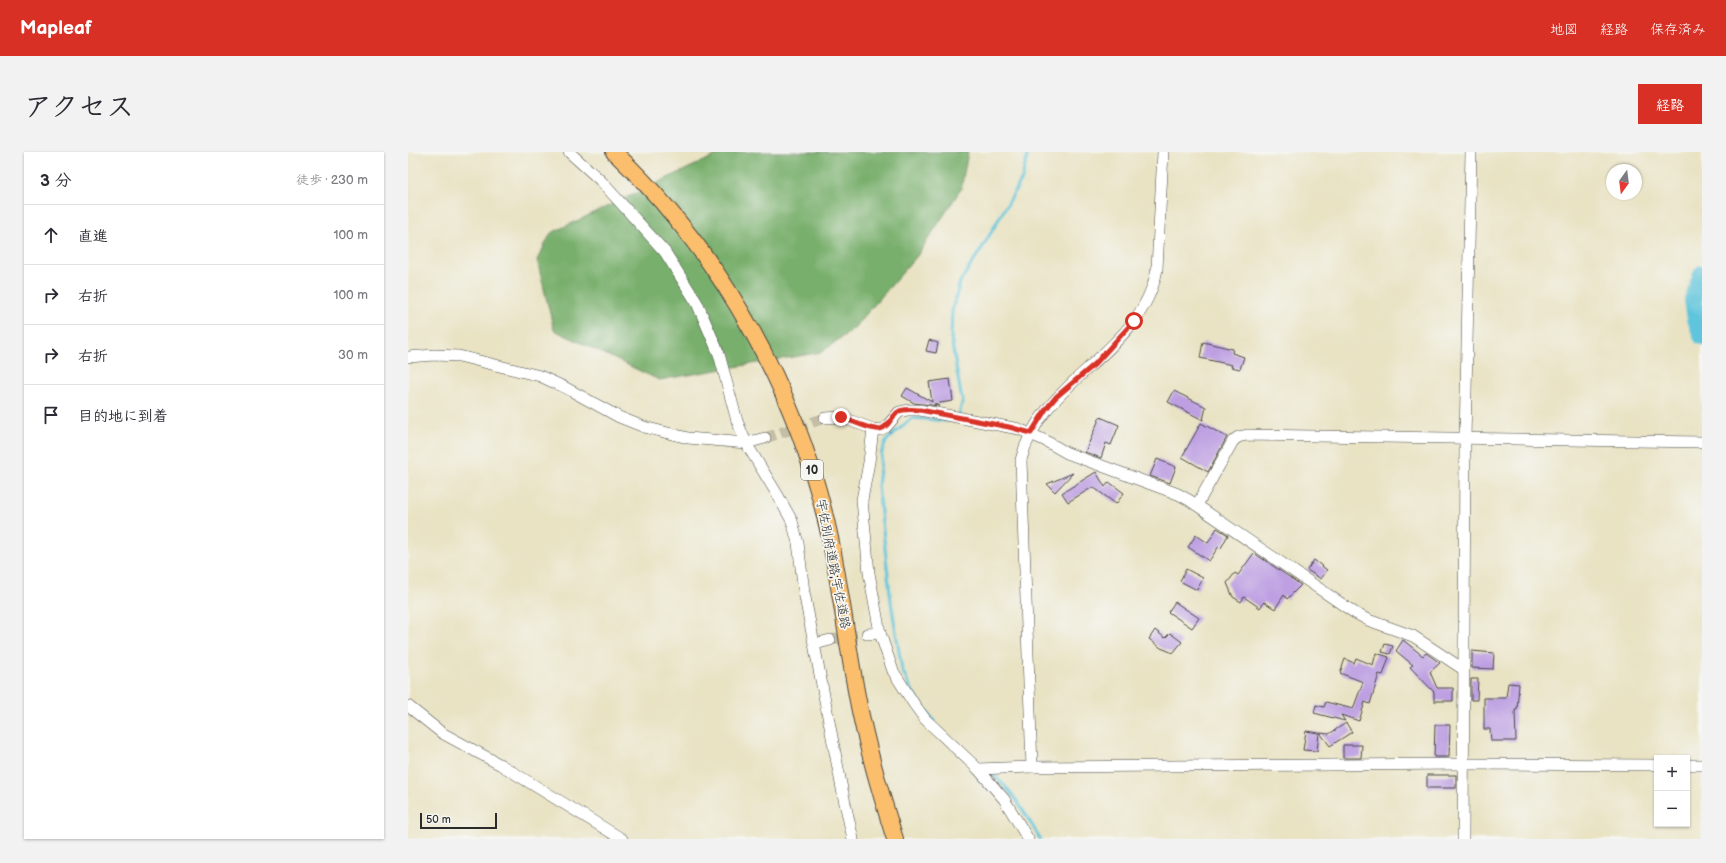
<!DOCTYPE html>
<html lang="ja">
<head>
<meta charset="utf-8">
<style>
  :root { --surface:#fff; --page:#f2f2f3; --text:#2b2b33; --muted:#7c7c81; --line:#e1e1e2; --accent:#d93025 }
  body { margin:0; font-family:"Balsamiq Sans","Klee One",sans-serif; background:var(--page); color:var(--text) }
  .controls { position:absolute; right:12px; bottom:12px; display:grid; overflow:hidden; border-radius:0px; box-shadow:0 1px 3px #0004 }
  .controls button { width:36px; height:36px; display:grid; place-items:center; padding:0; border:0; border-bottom:1px solid var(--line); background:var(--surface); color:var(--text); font:20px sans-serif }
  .compass { position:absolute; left:1198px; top:12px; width:36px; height:36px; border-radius:50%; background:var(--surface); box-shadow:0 1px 3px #0004; rotate:194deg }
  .scale { position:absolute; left:12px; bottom:10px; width:77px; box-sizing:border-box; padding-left:4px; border:2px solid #2b2b2b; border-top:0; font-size:11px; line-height:14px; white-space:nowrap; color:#2b2b2b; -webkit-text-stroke:3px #f6f6f2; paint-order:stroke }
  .stop { position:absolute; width:12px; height:12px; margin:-9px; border:3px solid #d93025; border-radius:50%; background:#fff }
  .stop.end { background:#d93025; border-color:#fff; box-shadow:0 1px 4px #0008 }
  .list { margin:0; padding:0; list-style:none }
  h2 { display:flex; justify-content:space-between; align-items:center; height:52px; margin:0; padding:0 16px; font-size:17px }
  h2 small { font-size:13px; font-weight:400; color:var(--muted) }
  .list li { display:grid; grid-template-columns:26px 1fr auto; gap:12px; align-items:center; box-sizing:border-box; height:60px; padding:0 16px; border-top:1px solid var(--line) }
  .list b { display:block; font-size:15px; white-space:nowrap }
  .list em { font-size:13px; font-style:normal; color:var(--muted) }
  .icon { flex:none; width:22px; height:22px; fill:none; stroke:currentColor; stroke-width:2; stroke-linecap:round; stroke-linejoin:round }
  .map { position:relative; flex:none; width:1294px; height:687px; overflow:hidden; border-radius:0px }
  header { display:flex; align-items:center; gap:24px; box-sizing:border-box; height:56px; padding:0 20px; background:var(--accent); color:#fff }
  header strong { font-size:19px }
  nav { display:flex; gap:22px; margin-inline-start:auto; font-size:14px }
  .intro { display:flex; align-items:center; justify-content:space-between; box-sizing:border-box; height:96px; padding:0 24px }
  h1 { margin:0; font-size:28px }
  .button { padding:10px 18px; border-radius:0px; background:var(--accent); color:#fff; font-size:14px; font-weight:700 }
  main { display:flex; gap:24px; padding:0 24px }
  aside { flex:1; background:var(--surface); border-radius:0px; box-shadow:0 1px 3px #0004 }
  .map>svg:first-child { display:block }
</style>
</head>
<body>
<header>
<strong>Mapleaf</strong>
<nav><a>地図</a><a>経路</a><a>保存済み</a></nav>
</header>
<div class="intro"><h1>アクセス</h1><a class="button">経路</a></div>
<main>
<aside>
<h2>3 分<small>徒歩 · 230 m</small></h2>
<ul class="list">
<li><svg class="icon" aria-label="ahead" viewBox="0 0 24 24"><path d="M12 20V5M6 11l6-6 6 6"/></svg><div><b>直進</b></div><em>100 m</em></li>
<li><svg class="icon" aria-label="right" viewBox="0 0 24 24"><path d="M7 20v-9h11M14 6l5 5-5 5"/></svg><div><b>右折</b></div><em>100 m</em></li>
<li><svg class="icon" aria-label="right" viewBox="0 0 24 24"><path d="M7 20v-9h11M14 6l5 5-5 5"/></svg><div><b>右折</b></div><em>30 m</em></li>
<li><svg class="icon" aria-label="arrive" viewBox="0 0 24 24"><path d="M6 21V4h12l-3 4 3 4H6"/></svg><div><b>目的地に到着</b></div></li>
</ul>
</aside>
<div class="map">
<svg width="1294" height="687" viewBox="0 0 1294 687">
  <rect width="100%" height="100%" fill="#f6f6f2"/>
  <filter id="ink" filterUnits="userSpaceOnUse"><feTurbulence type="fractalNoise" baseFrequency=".025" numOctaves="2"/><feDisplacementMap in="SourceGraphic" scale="8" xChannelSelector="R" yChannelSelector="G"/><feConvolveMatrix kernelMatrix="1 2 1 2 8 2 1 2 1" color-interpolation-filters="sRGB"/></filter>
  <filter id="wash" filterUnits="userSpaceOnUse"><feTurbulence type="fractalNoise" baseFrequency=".012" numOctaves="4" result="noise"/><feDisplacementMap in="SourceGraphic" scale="16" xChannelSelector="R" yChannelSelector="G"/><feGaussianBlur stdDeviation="0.9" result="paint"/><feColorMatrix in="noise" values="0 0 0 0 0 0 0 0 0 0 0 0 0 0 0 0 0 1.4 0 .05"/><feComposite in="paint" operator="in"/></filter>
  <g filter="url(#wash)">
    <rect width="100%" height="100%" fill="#e9e3c4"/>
    <polygon fill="#78af6c" stroke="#526d4c" points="315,0 560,0 553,37 509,104 446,176 414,200 251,228 146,178 129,108 143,81"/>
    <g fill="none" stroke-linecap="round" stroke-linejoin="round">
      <g stroke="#5fc5dc" stroke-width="3">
        <polyline points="551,263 555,247 553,243 543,186 544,159 552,130 574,96 614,27 620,0"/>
        <polyline points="526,569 506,542 494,518 483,450 470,334 474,299 479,288 504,266 540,269"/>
        <path d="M581 620C603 635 619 664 632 687"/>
      </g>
      <polyline stroke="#5fc5dc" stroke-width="18" points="1294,122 1285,148 1288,167 1294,184"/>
    </g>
    <g id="blocks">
      <g fill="#bd9fe2">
        <polygon points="521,188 530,191 528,201 518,199"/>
        <polygon points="795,190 825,197 824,201 836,205 832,217 823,215 824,213 792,206"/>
        <polygon points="542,227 545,249 526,252 531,254 506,251 494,244 499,236 524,250 521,230"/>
        <polygon points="766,239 798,255 795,268 760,250"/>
        <polygon points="692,265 711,273 703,293 698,291 693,306 677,300"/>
        <polygon points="793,271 819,285 800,320 774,305"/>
        <polygon points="749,307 768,315 762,331 742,324"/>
        <polygon points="688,320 697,335 701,330 716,341 708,352 685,335 660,350 654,341"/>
        <polygon points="665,321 647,340 639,332"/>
        <polygon points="809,376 820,383 813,396 811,394 801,409 780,395 788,383 800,391"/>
        <polygon points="846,401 893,433 879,447 876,443 867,457 856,450 852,456 836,445 833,450 825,445 819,431 827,421 830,423"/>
        <polygon points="906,408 919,418 913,427 899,418"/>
        <polygon points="778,417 795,426 789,438 772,429"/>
        <polygon points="767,450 791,466 784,476 760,460"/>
        <polygon points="747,478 757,486 762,481 774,490 765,501 753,496 741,487"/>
        <polygon points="995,488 1015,504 1018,501 1032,511 1022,520 1029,536 1045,536 1045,549 1026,549 1026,540 1002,515 1005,513 988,499"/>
        <polygon points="977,492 985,494 982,502 974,500"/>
        <polygon points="1064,499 1086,501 1085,517 1064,516"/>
        <polygon points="968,501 981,505 975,523 971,522 962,552 957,550 951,569 933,563 937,569 906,561 908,553 916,555 918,550 945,557 955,530 932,521 937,507 946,511 948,506 965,513"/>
        <polygon points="1063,527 1070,527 1069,548 1063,548"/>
        <polygon points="1100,531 1111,532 1109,558 1107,558 1108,589 1083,589 1082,577 1076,577 1076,546 1098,546"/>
        <polygon points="938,571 944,580 922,594 912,581 921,582"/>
        <polygon points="1027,573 1042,573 1041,605 1026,605"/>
        <polygon points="898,579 911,581 909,599 895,598"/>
        <polygon points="935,593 954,593 953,606 935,606"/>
        <rect x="1019" y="623" width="29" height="13"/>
      </g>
    </g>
  </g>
  <g filter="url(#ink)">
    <use href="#blocks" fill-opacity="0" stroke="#484742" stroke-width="1"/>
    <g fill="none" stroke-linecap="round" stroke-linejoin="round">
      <g stroke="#c3bea5" stroke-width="11" stroke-dasharray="11 5.5" stroke-linecap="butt">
        <polyline points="357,286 417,266"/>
        <polyline points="422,488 459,482"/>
      </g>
      <g stroke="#484742" stroke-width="12">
        <g id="minor">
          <polyline points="161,0 192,28 257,100 289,151 311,202 329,269 338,291 369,342 384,369 390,391 396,440 435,642 445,687"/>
          <polyline points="0,205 26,203 51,204 132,224 158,236 211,265 236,275 280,286 338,291 357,286"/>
          <polyline points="417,266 433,265 465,277 472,278 478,275 491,260 500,258 512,258 611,277 636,288 659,301 770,342 781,348 947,461 960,468 1005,484 1055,517"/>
          <polyline points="465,277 461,310 454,348 461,421 472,481 485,519 506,552 517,567 570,617 596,647 620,687"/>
          <polyline points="789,353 825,289 830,285 839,283 1294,290"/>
          <polyline points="459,482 472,481"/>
          <polyline points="407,492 422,488"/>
          <polyline points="0,554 34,581 93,613 214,687"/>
          <polyline points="1279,613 1294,613"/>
          <path d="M624 615 613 308C633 226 734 202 749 117L755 0"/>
          <polyline points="570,617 624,615 1055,612 1249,613"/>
          <polyline points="1055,687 1057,288 1063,0"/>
        </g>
      </g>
      <g stroke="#484742" stroke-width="18">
        <path id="highway" d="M206 0C314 102 391 241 422 386 433 438 439 491 449 544 458 592 472 640 487 687"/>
      </g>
      <use href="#minor" stroke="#fff" stroke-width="11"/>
      <use href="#highway" stroke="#fabe6d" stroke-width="16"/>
    </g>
  </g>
  <g fill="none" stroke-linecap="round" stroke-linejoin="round" filter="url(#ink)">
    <path stroke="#d93025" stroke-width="5" d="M433 265C442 268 464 279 472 277 481 275 483 265 490 260 496 256 506 258 512 258L601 275 623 281 638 257 648 245 687 212 726 169"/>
  </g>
  <g text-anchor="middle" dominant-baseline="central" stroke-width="3.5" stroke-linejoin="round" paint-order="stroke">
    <rect fill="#f6f6f2" stroke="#686867" stroke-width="1" x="393" y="308" width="22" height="20" rx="3"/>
    <g font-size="12" font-weight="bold" fill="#2b2b2b">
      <text x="404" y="318">10</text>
    </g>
    <g font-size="13" fill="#2b2b2b" stroke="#f6f6f2">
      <text transform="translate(425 412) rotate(79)">宇佐別府道路;宇佐道路</text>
    </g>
  </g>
</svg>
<div class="controls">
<button>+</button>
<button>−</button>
</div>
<svg class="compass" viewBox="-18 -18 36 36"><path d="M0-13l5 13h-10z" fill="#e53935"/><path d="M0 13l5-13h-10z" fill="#7c7c81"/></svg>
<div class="scale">50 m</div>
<div class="stop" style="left:726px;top:169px"></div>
<div class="stop end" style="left:433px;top:265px"></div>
</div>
</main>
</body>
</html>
